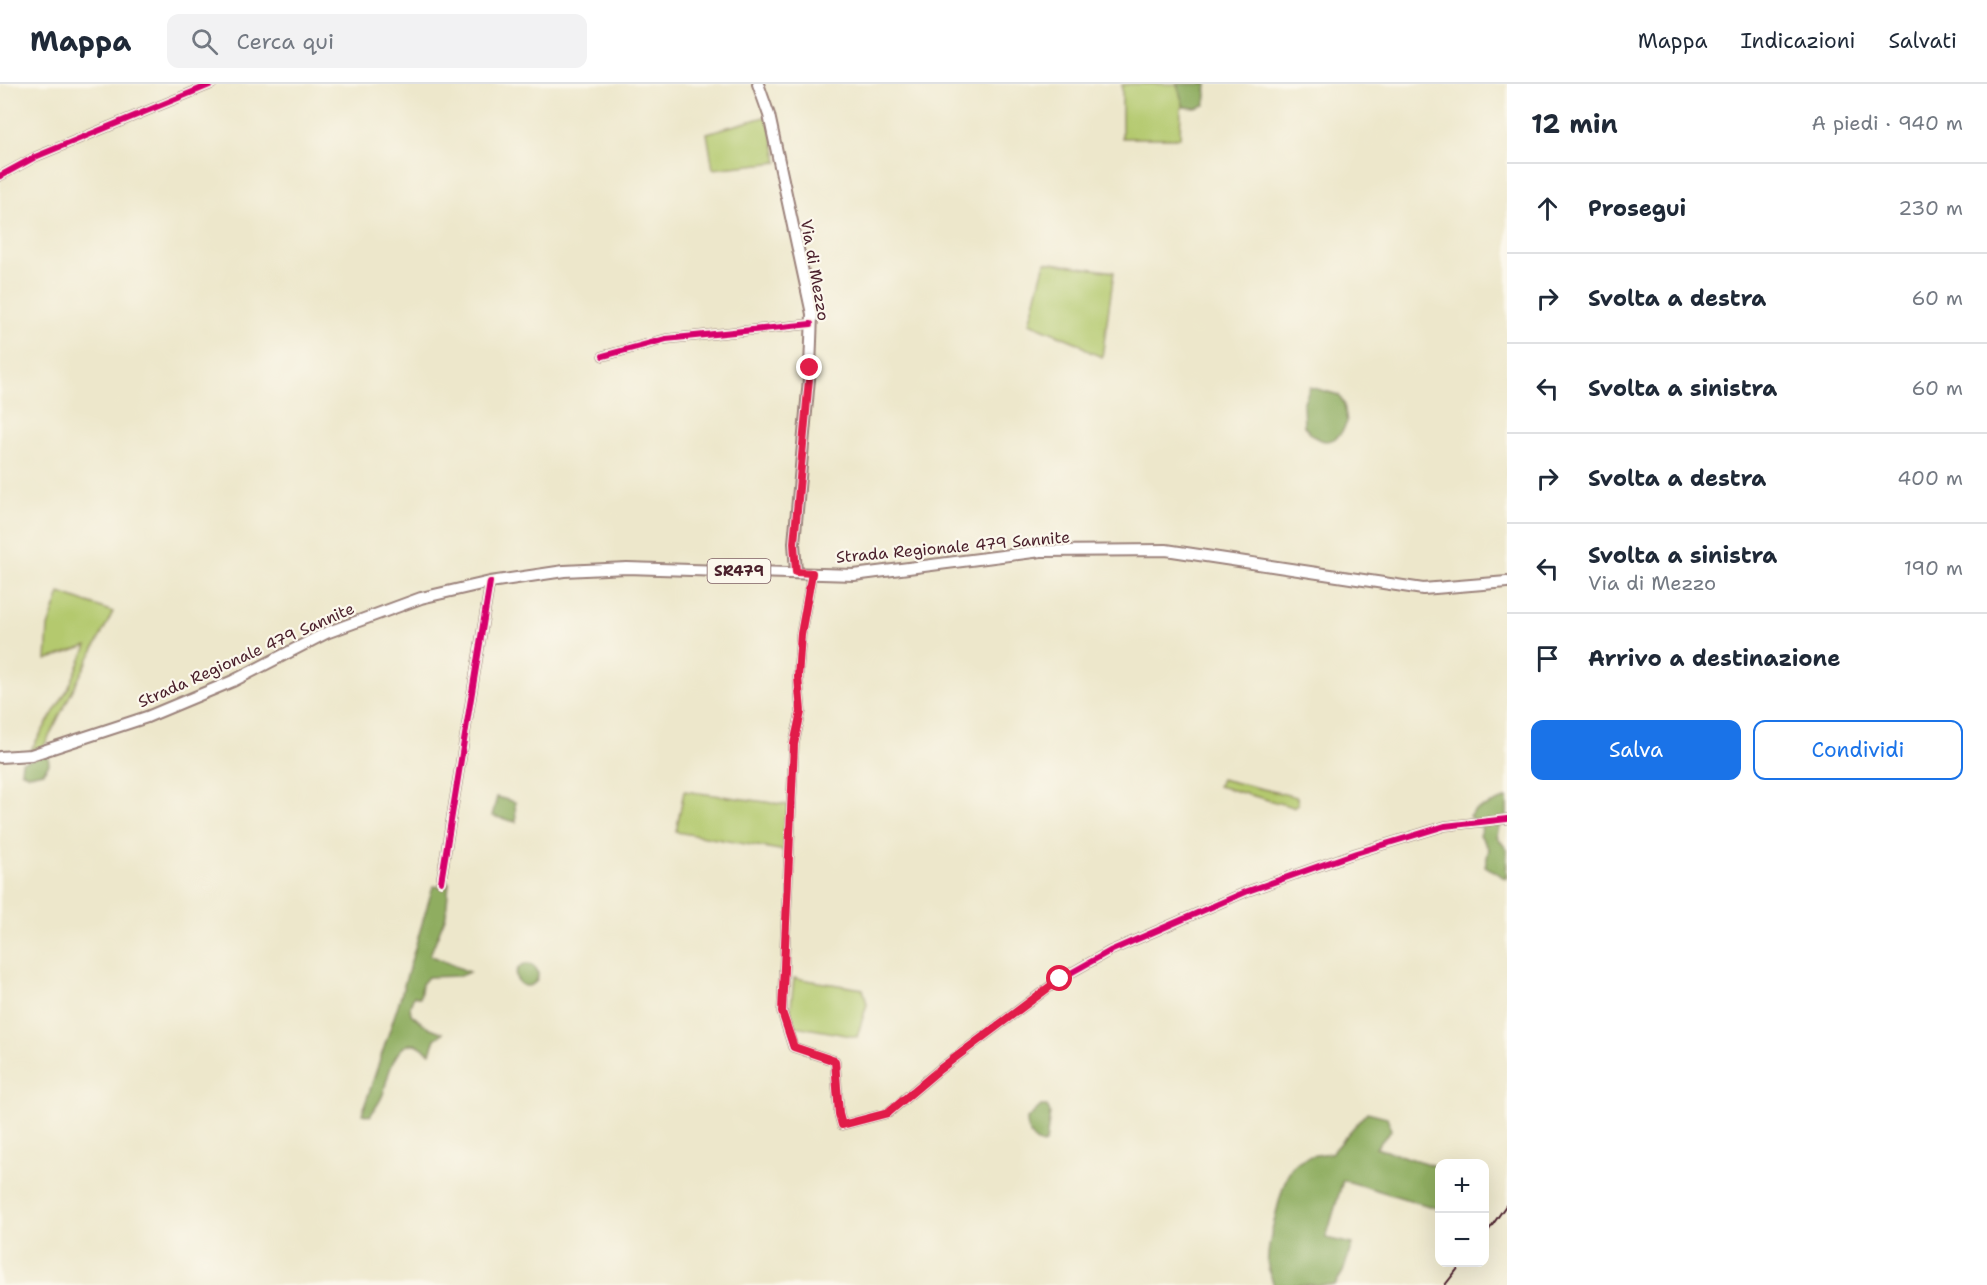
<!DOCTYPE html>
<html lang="it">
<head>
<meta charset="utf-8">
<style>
  :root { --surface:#fff; --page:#f2f2f3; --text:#1f2937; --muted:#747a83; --line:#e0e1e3; --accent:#1a73e8 }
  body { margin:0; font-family:"Shantell Sans",sans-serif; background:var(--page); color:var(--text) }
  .controls { position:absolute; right:18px; bottom:18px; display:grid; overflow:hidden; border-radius:12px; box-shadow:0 6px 24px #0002 }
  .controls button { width:54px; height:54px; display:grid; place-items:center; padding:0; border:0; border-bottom:2px solid var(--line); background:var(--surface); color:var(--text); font:30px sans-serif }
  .stop { position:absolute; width:18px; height:18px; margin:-14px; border:4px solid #e11d48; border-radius:50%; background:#fff }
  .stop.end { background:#e11d48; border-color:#fff; box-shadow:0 2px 6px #0008 }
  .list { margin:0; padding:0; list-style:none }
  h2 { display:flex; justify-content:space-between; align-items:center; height:78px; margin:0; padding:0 24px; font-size:26px }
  h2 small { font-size:20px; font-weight:400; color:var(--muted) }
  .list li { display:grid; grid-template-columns:39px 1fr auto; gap:18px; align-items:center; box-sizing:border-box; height:90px; padding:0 24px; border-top:2px solid var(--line) }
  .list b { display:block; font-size:22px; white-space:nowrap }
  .list p { margin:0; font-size:20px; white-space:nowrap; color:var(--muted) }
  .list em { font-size:20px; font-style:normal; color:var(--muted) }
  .actions { display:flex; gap:12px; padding:18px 24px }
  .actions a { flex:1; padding:14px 0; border:2px solid var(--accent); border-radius:12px; text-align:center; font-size:21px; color:var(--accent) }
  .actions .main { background:var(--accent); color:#fff }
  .icon { flex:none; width:33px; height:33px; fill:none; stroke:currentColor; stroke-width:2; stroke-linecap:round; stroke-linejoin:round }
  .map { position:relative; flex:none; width:1507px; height:1201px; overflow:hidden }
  header { display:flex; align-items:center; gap:36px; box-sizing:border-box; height:84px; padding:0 30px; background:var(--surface); border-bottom:2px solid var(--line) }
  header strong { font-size:28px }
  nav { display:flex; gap:33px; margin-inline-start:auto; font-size:21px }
  .search { width:420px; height:54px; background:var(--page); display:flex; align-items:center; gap:15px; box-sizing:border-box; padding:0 21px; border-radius:12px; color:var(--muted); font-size:22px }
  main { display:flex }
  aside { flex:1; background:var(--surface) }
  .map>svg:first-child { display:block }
</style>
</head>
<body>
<header>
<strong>Mappa</strong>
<div class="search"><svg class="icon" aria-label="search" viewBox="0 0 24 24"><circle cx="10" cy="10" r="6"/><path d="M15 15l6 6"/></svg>Cerca qui</div>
<nav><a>Mappa</a><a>Indicazioni</a><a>Salvati</a></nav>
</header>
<main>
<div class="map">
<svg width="1507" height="1201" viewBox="0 0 1507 1201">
  <rect width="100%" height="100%" fill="#fbf7ec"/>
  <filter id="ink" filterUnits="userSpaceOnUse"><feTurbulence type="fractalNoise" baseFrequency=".0167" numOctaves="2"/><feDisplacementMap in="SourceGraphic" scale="12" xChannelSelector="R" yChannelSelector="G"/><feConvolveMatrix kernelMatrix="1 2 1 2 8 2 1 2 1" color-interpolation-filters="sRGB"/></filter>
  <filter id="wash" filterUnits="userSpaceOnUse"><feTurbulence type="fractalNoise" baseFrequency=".008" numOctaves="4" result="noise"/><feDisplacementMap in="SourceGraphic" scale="24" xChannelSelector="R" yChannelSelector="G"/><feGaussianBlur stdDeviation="1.35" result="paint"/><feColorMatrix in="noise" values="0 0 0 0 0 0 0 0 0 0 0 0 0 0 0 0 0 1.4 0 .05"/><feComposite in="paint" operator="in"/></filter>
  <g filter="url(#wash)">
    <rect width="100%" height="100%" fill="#ede7cb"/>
    <g fill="#b4c96e" stroke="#7f744c" stroke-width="1.5">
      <polygon points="1133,0 1177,0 1184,23 1181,24 1180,54 1122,54 1122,1"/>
      <polygon points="768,32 778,78 713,85 707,49"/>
      <polygon points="1045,178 1114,188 1102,273 1090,268 1078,259 1029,239"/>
      <polygon points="60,509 113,528 44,662 30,667 69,603 87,562 46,576 48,543"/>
      <polygon points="1221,695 1297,713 1298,720 1293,723 1218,702"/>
      <polygon points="684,707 788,721 786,767 676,748"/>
      <polygon points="794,894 863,905 867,920 857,953 789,941"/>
    </g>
    <g fill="#8fad61" stroke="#6c6646" stroke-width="1.5">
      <polygon points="1177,0 1207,0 1205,21 1196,24 1184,23"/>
      <path d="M1310 303 1339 311 1344 320 1347 338C1337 362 1319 363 1304 342L1303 320Z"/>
      <polygon points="48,671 49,680 43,688 28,691 21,687 22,678"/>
      <polygon points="497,713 515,718 516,738 492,732"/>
      <polygon points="1507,714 1507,738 1500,739 1497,752 1507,766 1506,795 1485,782 1489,765 1480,751 1482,744 1469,732 1476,726"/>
      <path d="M449 799 446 831 430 871 469 888 460 892 428 893 422 900 420 914 414 912 410 922 411 930 426 942 443 949 435 955 430 969C426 967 421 962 418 961 396 953 387 994 384 1007 382 1016 375 1024 370 1032L362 1030 400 915 433 802 444 803Z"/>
      <circle cx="527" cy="891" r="11"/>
      <path d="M1041 1022H1047L1050 1029 1046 1058 1043 1060C1030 1057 1027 1047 1027 1035Z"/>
      <path d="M1367 1028 1387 1033 1391 1046 1376 1064 1439 1083V1125L1343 1096 1326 1154 1352 1160 1343 1188 1335 1201H1274C1272 1195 1269 1189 1268 1183 1265 1168 1283 1094 1292 1083 1303 1071 1316 1071 1331 1069Z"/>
    </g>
  </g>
  <g filter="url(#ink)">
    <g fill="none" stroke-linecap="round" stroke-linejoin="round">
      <g stroke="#9c837b" stroke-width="11">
        <g id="minor">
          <polyline points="0,92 35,73 212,0"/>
          <polyline points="603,272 666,255 811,240"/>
          <polyline points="812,489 801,550 798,593 801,628 794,660 782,928 793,963 835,977 839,1030 842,1041 888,1029 940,985 1060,895 1110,867 1248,807 1356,769 1445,742 1507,735"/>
          <polyline points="441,798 490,498"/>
        </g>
      </g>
      <g stroke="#9c837b" stroke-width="14">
        <g id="major">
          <polyline points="758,0 769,31 812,230 810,284 794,459 796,488"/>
          <polyline points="0,673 31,671 147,633 233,597 326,549 421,514 490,498 564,487 627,484 854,491 1041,467 1166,466 1423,505 1507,498"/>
        </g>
      </g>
      <use href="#minor" stroke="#fff" stroke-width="8"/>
      <use href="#major" stroke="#fff" stroke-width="10"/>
      <g stroke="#4a1f2b" stroke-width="2">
        <polyline points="1484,1153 1507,1120"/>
        <polyline points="1445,1201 1463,1178"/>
      </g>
      <g stroke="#fbf7ec" stroke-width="10">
        <g id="cycleway">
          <polyline points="0,92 35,73 212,0"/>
          <polyline points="603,272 666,255 811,240"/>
          <polyline points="812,489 801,550 798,593 801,628 794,660 782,928 793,963 835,977 839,1030 842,1041 888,1029 940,985 1060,895 1110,867 1248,807 1356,769 1445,742 1507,735"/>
          <polyline points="441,798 490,498"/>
        </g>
      </g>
      <use href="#cycleway" stroke="#d6006c" stroke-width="6"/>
    </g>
  </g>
  <g fill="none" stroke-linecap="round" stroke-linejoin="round" filter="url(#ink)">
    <polyline stroke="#e11d48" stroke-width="8" points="810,284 794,459 796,488 812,489 801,550 798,593 801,628 794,660 782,928 794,963 835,977 839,1030 842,1041 888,1029 940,985 1060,895"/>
  </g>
  <g text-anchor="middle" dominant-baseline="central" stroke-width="4.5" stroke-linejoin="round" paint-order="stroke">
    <rect fill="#fbf7ec" stroke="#7f6065" stroke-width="1.5" x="707.5" y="475" width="63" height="24" rx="4.5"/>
    <g font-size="15" font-weight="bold" fill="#4a1f2b">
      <text x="739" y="487">SR479</text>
    </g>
    <g font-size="16" fill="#4a1f2b" stroke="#fbf7ec">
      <text transform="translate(815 186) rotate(80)">Via di Mezzo</text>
      <text transform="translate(953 463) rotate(-5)">Strada Regionale 479 Sannite</text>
      <text transform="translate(246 571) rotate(-24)">Strada Regionale 479 Sannite</text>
    </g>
  </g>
</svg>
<div class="controls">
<button>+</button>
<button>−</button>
</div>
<div class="stop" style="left:1060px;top:895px"></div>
<div class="stop end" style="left:810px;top:284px"></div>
</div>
<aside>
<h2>12 min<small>A piedi · 940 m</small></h2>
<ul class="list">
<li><svg class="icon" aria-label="ahead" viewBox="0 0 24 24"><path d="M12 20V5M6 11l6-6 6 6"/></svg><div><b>Prosegui</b></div><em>230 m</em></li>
<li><svg class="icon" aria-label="right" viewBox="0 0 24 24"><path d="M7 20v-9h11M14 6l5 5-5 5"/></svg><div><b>Svolta a destra</b></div><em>60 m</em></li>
<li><svg class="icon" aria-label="left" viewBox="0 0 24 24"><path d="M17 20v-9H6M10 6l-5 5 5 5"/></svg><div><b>Svolta a sinistra</b></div><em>60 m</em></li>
<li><svg class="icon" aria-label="right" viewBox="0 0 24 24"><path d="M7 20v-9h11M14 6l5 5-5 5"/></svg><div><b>Svolta a destra</b></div><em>400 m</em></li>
<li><svg class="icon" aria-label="left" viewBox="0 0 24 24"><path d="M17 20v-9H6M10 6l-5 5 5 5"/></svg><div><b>Svolta a sinistra</b><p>Via di Mezzo</p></div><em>190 m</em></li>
<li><svg class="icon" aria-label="arrive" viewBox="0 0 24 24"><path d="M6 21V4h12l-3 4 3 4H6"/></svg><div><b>Arrivo a destinazione</b></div></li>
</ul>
<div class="actions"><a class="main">Salva</a><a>Condividi</a></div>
</aside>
</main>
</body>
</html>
